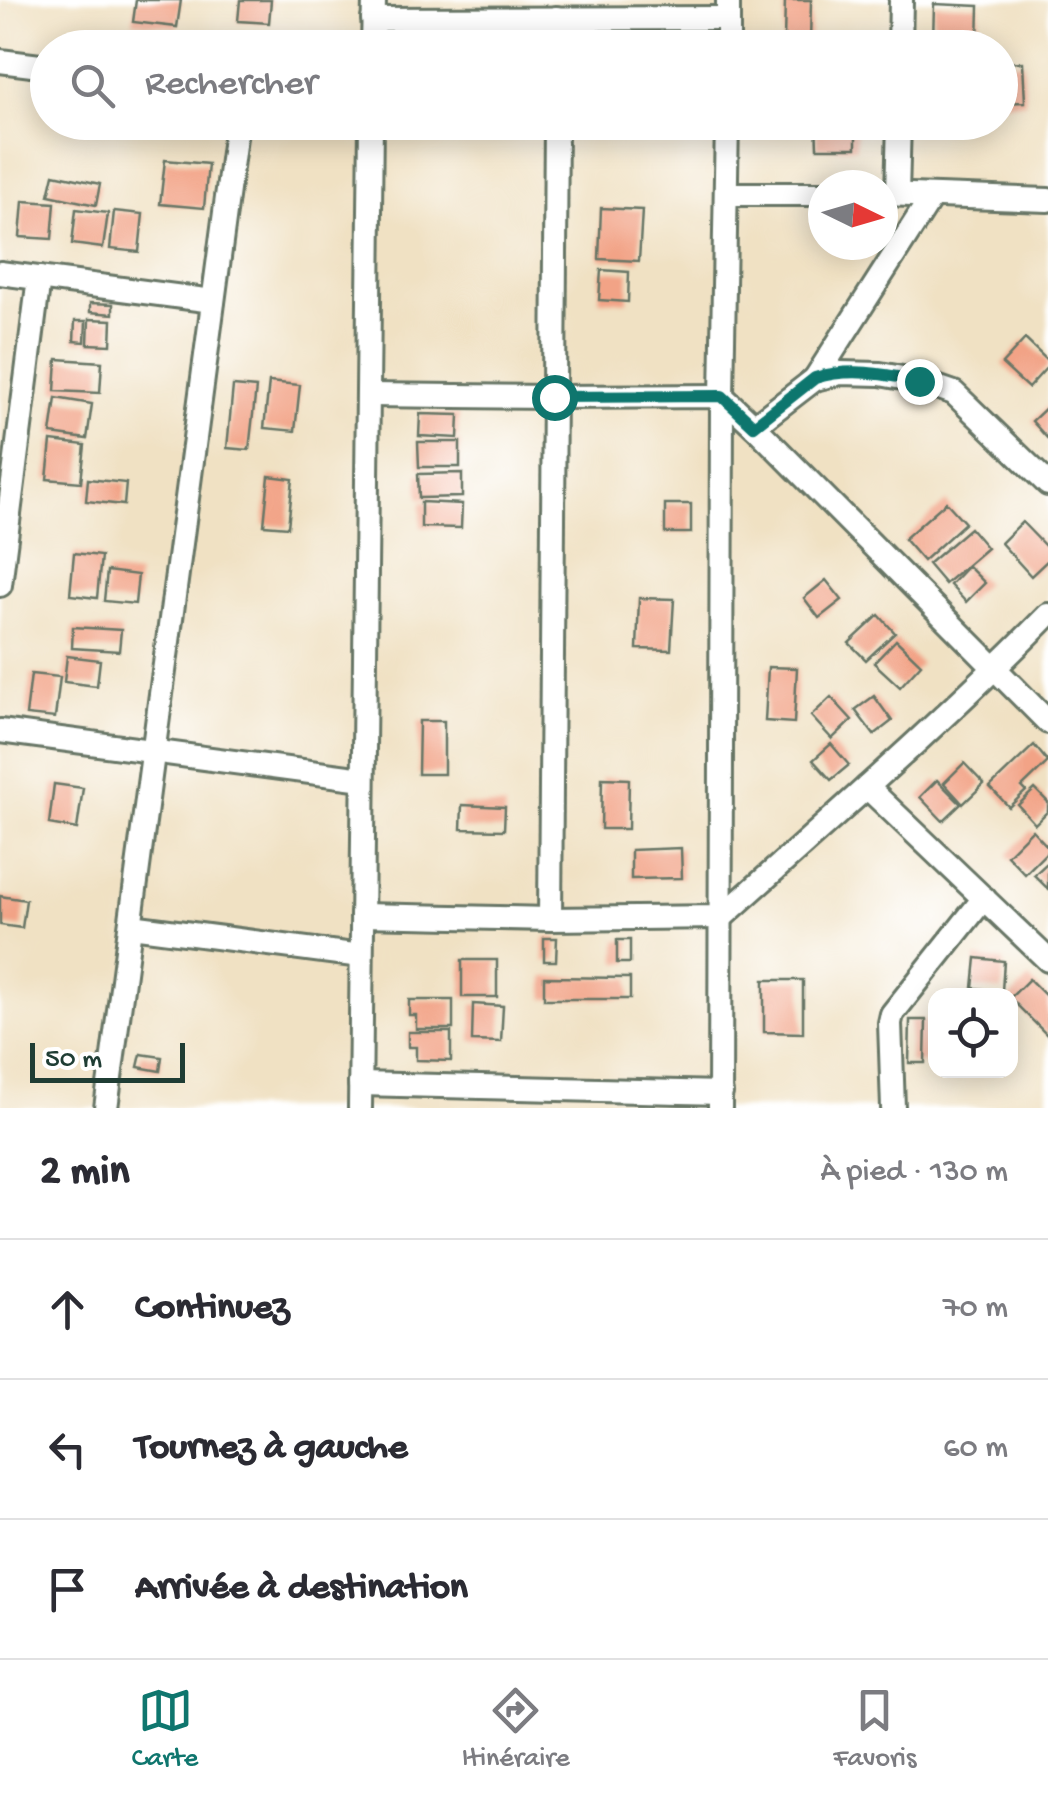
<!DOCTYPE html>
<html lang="fr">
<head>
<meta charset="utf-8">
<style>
  :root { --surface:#fff; --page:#f2f2f3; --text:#2b2b33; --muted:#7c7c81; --line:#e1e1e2; --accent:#0f766e }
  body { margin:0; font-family:"Gochi Hand",sans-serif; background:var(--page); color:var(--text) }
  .controls { position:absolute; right:30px; bottom:30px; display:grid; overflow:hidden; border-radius:20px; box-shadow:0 5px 25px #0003 }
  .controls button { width:90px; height:90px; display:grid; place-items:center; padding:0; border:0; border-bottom:2px solid var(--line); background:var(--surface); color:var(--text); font:50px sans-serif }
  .compass { position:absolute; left:808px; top:170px; width:90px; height:90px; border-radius:50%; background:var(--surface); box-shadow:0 5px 25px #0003; rotate:95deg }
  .scale { position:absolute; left:30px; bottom:25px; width:155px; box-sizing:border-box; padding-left:10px; border:5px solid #1f3d34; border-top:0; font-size:28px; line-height:35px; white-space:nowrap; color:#1f3d34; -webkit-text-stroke:8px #fff; paint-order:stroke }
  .stop { position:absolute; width:30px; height:30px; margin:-22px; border:8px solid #0f766e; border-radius:50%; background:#fff }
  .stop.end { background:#0f766e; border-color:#fff; box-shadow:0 2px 10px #0008 }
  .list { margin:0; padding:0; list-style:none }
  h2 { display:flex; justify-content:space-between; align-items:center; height:130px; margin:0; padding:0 40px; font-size:42px }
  h2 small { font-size:32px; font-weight:400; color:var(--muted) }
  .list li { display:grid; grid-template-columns:65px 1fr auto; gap:30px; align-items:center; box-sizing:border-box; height:140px; padding:0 40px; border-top:2px solid var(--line) }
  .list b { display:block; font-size:38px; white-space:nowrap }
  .list em { font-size:32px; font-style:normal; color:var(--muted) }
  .icon { flex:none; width:55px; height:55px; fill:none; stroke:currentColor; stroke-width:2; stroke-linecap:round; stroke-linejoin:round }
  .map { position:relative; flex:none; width:1048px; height:1108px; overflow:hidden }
  .search { position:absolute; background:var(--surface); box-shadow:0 5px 25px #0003; left:30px; right:30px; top:30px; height:110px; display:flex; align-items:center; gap:25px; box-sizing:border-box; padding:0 35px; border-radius:55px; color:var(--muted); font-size:38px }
  .sheet { height:550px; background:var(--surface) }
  nav { display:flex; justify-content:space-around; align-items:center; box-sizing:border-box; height:140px; border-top:2px solid var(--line); background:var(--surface); font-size:28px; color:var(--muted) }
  nav a { display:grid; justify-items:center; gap:5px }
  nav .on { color:var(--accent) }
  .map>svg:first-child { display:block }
</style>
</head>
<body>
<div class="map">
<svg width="1048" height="1108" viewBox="0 0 1048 1108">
  <rect width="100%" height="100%" fill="#fff"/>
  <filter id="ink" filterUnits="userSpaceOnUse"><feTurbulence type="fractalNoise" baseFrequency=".01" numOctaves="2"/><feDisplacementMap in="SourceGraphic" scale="20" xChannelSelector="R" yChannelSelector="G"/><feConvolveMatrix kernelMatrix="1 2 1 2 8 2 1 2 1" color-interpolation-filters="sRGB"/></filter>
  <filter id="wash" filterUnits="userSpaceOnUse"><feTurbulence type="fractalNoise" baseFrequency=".0048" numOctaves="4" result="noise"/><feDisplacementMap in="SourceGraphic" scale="40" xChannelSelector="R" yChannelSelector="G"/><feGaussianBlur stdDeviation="2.25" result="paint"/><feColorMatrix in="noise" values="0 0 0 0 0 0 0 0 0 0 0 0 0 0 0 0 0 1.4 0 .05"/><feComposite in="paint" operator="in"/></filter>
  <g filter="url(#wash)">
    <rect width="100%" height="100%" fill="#f0e1c3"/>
    <g id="blocks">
      <g fill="#f2a386">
        <polygon points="136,0 181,0 177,27 133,22"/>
        <polygon points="240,0 271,0 269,23 238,21"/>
        <polygon points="785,0 811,0 810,42 784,41"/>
        <polygon points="934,4 979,6 978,43 933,41"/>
        <polygon points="1023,62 1025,102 1000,103 1000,63"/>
        <rect x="609" y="122" width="31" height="6"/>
        <polygon points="816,122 856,122 856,148 817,148"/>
        <polygon points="165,160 208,164 204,208 160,204"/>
        <polygon points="54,174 100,184 96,205 49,195"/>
        <polygon points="23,201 55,203 52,239 20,237"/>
        <polygon points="601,208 642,210 639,261 599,259"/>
        <polygon points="76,209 108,213 103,248 72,244"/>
        <polygon points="114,211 143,214 139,252 110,249"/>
        <polygon points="601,270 629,272 628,302 599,300"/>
        <polygon points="90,303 113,304 113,314 90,312"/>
        <polygon points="89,319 112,320 111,345 88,344"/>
        <polygon points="75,321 86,321 85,342 74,341"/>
        <polygon points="1025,339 1048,361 1048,366 1028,388 1002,364"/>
        <polygon points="57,359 102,362 100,393 55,391"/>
        <polygon points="269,382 300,385 295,431 264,428"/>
        <polygon points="233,386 256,388 249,450 227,448"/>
        <polygon points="56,398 92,404 87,439 51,434"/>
        <polygon points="1048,406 1048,439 1032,421"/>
        <polygon points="420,414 459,415 458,438 419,436"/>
        <polygon points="51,441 85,445 81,482 47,479"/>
        <polygon points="418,442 460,442 460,467 419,467"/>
        <polygon points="462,473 462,497 419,498 418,474"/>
        <polygon points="269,476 293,479 288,527 264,525"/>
        <polygon points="88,479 126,483 124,505 86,501"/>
        <polygon points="421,502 462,504 461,528 421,527"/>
        <polygon points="946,502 965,523 923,561 904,539"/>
        <rect x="665" y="504" width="26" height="29"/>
        <polygon points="1022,522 1048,549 1048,560 1031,576 1001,543"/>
        <polygon points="970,528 987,548 945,584 928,564"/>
        <polygon points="74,553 101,556 97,598 70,595"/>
        <polygon points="968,566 985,583 966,602 950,585"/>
        <polygon points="107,571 138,575 135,604 104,601"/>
        <polygon points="826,580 842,600 819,618 804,598"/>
        <polygon points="639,598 674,599 671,650 637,649"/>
        <polygon points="879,615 895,633 866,660 849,643"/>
        <polygon points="73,627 121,630 119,651 72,648"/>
        <polygon points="896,640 921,664 900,687 874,663"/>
        <polygon points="67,656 100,660 97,686 64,682"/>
        <polygon points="768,667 797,668 794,723 765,721"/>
        <polygon points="31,674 60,677 55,718 26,715"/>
        <polygon points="874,696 892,721 874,735 855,710"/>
        <polygon points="831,697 852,720 832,739 811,716"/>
        <polygon points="419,721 444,721 444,774 418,774"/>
        <polygon points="831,744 849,765 831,780 813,760"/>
        <polygon points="1034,745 1048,762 1022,787 1026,791 1009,807 990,787"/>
        <polygon points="964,763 984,784 963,804 944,783"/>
        <polygon points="602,778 629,779 628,829 601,829"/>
        <polygon points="937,780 961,804 943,821 920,797"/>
        <polygon points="54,784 83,788 77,829 49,824"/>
        <polygon points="1035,789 1048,802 1048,811 1035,824 1018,805"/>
        <polygon points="462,805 505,807 504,830 461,829"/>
        <polygon points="1032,830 1048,847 1048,851 1025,874 1007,855"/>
        <polygon points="681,848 682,878 631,879 631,850"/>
        <polygon points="1048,862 1048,889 1034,875"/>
        <polygon points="0,896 26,900 22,928 0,925"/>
        <polygon points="544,938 557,938 556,961 544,961"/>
        <rect x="617" y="940" width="13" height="23"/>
        <polygon points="976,958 1004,961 1002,991 973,988"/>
        <rect x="462" y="960" width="35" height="37"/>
        <polygon points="544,977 630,978 630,999 544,999"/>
        <polygon points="1029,979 1048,998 1048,1036 1010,998"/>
        <polygon points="764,980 803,980 803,1033 764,1032"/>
        <polygon points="409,1000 453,1000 453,1029 416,1029 416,1015 409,1015"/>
        <polygon points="473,1004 503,1006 501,1042 472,1041"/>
        <polygon points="910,1020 926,1020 925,1063 909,1063"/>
        <polygon points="408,1032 451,1032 451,1061 416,1060 416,1047 408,1047"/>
        <polygon points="141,1054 162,1057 160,1071 138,1067"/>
      </g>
    </g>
  </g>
  <g filter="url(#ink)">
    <use href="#blocks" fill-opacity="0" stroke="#687666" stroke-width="2.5"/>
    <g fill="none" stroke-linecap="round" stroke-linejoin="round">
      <g stroke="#687666" stroke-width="28">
        <g id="minor">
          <polyline points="373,19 728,18"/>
          <polyline points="373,48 374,0"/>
          <polyline points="556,48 556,18"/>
          <polyline points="728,48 728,0"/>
          <polyline points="900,48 901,0"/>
          <polyline points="0,61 48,67"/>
          <polyline points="726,194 823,194"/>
          <polyline points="883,194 1048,200"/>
          <polyline points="897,194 899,122"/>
          <polyline points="0,273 213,301"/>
          <polyline points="815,379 932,196"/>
          <polyline points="368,395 554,397 722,396 754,426 1048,722"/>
          <polyline points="754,426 815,379 840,373 880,374 919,381 954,393 1048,484"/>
          <polyline points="0,585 39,278"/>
          <polyline points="0,731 363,779"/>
          <polyline points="867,787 1048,960"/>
          <path d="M362 915 550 919 722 917C832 818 944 721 1048 615"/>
          <polyline points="550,919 556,122"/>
          <polyline points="131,926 361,956"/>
          <polyline points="360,1084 721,1093"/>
          <polyline points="106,1108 237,122"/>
          <polyline points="360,1108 371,122"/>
          <polyline points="720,1108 722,396 727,122"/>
          <polyline points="893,1108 890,1023 892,1014 984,898"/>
        </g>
      </g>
      <use href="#minor" stroke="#fff" stroke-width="22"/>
    </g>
  </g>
  <g fill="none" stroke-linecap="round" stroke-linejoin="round" filter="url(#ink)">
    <path stroke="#0f766e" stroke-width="12" d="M554 397 722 396 754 426 815 378C851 367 884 374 919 381"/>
  </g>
</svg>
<div class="controls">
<button><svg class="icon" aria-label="locate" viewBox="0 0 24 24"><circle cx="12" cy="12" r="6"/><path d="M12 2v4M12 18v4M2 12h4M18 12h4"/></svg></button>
</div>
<svg class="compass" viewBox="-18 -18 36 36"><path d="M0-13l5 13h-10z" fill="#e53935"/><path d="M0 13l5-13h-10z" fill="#7c7c81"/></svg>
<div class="scale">50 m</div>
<div class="stop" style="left:554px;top:397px"></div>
<div class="stop end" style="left:919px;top:381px"></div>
<div class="search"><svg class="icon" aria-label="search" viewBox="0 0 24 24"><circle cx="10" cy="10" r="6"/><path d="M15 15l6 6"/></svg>Rechercher</div>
</div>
<section class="sheet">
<h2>2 min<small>À pied · 130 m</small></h2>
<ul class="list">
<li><svg class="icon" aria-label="ahead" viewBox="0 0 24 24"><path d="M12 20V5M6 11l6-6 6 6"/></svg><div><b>Continuez</b></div><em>70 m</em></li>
<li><svg class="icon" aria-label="left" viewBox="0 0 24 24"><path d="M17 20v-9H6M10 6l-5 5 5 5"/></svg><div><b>Tournez à gauche</b></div><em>60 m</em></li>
<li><svg class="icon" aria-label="arrive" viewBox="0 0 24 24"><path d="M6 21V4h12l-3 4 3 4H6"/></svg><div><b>Arrivée à destination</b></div></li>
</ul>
</section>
<nav>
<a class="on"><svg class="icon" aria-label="map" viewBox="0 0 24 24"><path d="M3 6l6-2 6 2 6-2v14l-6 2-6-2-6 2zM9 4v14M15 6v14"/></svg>Carte</a>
<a><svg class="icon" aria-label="directions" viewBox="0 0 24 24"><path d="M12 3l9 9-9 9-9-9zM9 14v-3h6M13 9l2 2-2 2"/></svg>Itinéraire</a>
<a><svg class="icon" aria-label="saved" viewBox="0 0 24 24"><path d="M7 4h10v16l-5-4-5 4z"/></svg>Favoris</a>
</nav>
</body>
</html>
